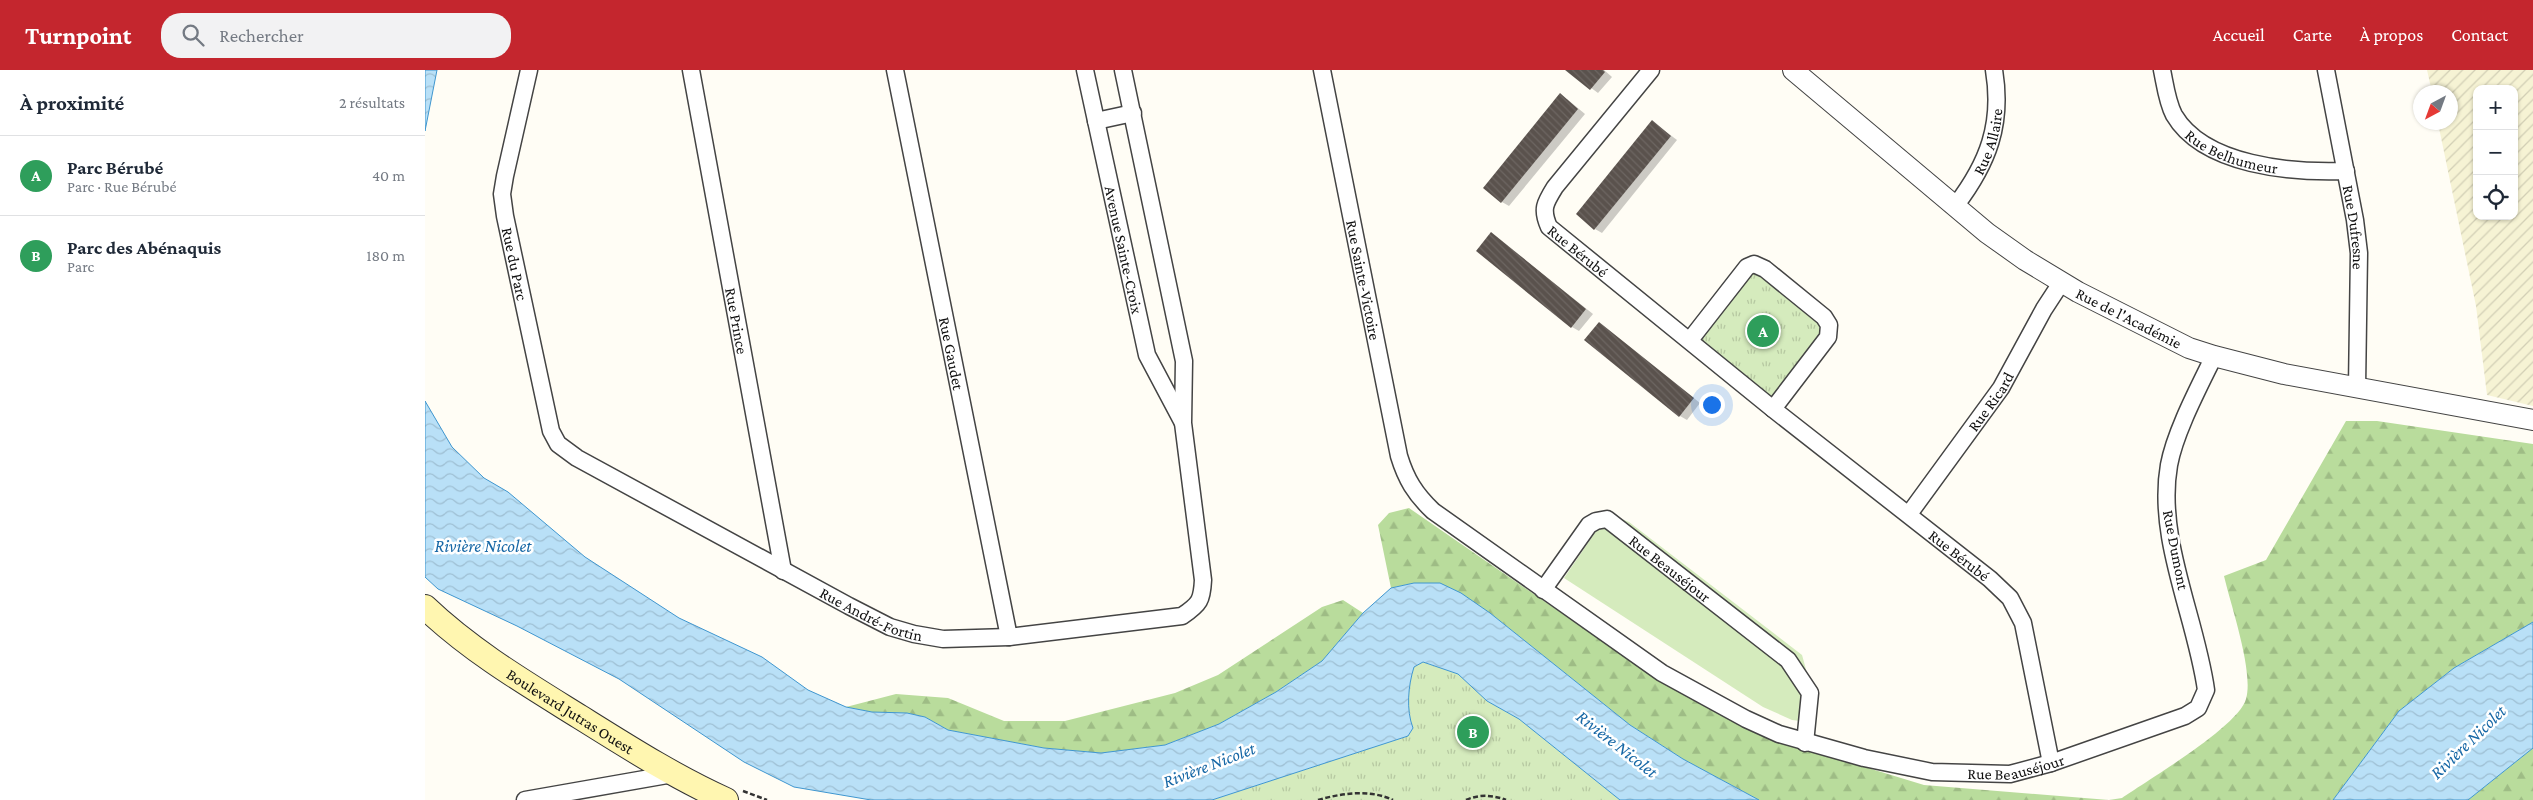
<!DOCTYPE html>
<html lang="fr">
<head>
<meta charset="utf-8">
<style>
  :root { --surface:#fff; --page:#f2f2f3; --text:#1f2937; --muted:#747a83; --line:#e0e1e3; --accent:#c4262e }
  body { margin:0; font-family:"Crimson Pro",serif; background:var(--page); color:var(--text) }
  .controls { position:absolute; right:15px; top:15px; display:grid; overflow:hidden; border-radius:10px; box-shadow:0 1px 4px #0004 }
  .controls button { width:45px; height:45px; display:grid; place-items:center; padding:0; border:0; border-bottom:1px solid var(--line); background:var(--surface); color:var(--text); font:25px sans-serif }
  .compass { position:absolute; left:1988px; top:15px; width:45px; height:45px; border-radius:50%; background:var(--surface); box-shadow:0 1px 4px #0004; rotate:221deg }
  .you { position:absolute; left:1286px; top:334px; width:18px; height:18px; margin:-12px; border:4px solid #fff; border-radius:50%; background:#1a73e8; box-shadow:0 0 0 8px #1a73e833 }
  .badge { display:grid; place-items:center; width:32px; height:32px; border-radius:50%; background:var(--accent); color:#fff; font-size:16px; font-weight:700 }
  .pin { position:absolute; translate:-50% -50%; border:2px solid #fff; box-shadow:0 1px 5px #0006 }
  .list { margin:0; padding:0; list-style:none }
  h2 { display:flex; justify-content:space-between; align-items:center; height:65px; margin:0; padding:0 20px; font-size:21px }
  h2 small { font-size:16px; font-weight:400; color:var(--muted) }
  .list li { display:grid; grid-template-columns:32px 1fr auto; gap:15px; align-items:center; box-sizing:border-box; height:80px; padding:0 20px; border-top:1px solid var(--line) }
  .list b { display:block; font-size:19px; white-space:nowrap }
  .list p { margin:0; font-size:16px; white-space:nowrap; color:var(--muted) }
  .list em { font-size:16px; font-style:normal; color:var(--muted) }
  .icon { flex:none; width:28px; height:28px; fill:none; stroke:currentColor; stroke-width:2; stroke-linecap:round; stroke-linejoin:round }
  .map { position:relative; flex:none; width:2108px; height:730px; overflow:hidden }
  header { display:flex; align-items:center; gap:30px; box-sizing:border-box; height:70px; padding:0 25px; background:var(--accent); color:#fff }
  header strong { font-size:24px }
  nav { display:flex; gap:28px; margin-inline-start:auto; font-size:18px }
  .search { width:350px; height:45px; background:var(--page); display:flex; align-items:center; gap:12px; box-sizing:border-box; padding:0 18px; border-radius:20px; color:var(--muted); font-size:19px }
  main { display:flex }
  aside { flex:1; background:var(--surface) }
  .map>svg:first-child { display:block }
</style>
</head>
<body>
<header>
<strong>Turnpoint</strong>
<div class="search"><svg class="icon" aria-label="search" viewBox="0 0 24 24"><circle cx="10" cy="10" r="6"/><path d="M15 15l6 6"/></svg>Rechercher</div>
<nav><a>Accueil</a><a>Carte</a><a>À propos</a><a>Contact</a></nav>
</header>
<main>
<aside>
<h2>À proximité<small>2 résultats</small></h2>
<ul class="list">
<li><span class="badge" style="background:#2e9e5b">A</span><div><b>Parc Bérubé</b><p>Parc · Rue Bérubé</p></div><em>40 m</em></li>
<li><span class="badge" style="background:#2e9e5b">B</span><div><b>Parc des Abénaquis</b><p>Parc</p></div><em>180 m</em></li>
</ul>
</aside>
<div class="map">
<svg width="2108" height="730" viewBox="0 0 2108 730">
  <defs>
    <pattern id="farmland-furrows" width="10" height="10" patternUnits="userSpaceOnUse" patternTransform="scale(1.25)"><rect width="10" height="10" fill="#f6f3d4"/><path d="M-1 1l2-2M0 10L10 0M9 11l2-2" fill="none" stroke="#d2cfb5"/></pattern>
    <pattern id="forest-firs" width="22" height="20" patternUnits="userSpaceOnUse" patternTransform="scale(1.25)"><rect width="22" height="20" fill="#b9dc9c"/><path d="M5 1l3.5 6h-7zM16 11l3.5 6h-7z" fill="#9ebc85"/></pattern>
    <pattern id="park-tufts" width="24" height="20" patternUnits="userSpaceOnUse" patternTransform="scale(1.25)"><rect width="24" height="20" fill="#d5ebbd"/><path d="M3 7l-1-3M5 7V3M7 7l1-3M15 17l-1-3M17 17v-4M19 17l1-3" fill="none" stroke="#b6c8a1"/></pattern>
    <pattern id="water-waves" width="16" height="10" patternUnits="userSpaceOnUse" patternTransform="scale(1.25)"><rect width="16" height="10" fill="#b9e0f7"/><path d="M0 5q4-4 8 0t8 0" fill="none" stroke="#9ebfd3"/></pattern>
    <pattern id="building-back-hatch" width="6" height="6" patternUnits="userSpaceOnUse" patternTransform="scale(1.25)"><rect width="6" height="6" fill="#5a524d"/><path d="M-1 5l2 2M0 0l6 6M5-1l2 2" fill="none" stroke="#6d6662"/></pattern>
  </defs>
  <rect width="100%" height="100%" fill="#fffdf5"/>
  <path fill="url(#farmland-furrows)" fill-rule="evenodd" d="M2002 0H2108V336L2062 325 2051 236 2013 53 2026 52V22H2007ZM2052 19H2089V146H2052Z"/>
  <path fill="#d5ebbd" d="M1189 446 1204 452 1377 585C1382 602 1391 636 1383 652L1367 650 1338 637 1139 508 1178 451Z"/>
  <g fill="url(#forest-firs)">
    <path d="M1921 351H1952L2108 374V552L2029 598 1974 641 1908 730H1334L1258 689 1205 655 1065 543 989 513 966 518 953 455 964 443 984 438 1235 611 1374 677 1499 715 1684 730 1697 728C1723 710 1814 656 1821 629 1829 602 1806 536 1799 506L1841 490Z"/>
    <polygon points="918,530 938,543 897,591 851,622 794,654 740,675 676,683 619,678 523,660 500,647 482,643 447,642 421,637 471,624 523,628 579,651 640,651 750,623 793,605 897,537"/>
    <polygon points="2108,678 2108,730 2043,730"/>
  </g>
  <g fill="url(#park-tufts)">
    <polygon points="1329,194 1404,255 1348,339 1265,270"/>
    <path d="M998 592 1033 604 1062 631 1094 649 1195 730H787L983 666 988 658C981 640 983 616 989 597Z"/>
  </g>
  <g fill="url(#water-waves)" stroke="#3f96cf">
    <polygon points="0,0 12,0 0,61"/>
    <path d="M0 331 27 377 59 408 83 422 160 487 254 548 337 587 383 620 421 637 447 642 482 643 500 647 523 660 619 678 676 683 740 675 794 654 851 622 897 591 938 543 966 518 989 513H1015L1036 523 1065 543 1205 655 1258 689 1334 730H1195L1094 649 1062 631 1033 604 998 592 989 597C983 616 981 640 988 658L983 666 787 730H446L369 717 319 692 194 609 92 556 13 519 0 507Z"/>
    <polygon points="2108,552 2108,678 2043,730 1908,730 1974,641 2029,598"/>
  </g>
  <g fill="#0003">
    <polygon points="1142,0 1179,0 1187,7 1173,23"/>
    <polygon points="1142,29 1160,44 1084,136 1077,132 1060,118"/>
    <polygon points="1228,52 1252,70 1177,163 1170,159"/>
    <polygon points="1067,164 1168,244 1154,261 1147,257"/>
    <polygon points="1175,253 1275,333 1262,350 1255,346"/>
  </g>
  <g fill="url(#building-back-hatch)">
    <polygon points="1140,0 1178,0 1180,2 1165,20"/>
    <polygon points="1135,23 1153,39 1076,133 1058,118"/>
    <polygon points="1227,50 1246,66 1169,160 1151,144"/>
    <polygon points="1066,162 1161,239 1146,258 1051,181"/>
    <polygon points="1174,252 1269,328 1254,347 1159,270"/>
  </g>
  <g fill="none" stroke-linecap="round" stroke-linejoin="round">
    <g stroke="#444" stroke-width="19">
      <g id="minor">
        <path id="s1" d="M104 0 80 106 77 124 80 146 126 361 133 374 152 388 424 536 465 557 489 564 518 569 584 567 757 546C775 534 777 530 778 510L758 353 759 291 698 0"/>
        <path id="s2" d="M266 0 358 501"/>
        <path id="s3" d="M470 0 584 567"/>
        <path id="s4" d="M660 0 722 285 757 351"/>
        <path id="s5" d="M897 0 974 386C981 409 990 424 1008 441L1237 603 1321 649 1354 664 1439 688 1507 702 1585 704 1626 693 1760 646 1773 638 1781 620C1771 547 1731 469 1744 395 1750 362 1774 317 1789 286"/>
        <path id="s6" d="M1226 0 1130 117C1120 133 1116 139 1124 157L1348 339 1565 509 1585 528 1598 553 1626 693"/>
        <path id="s7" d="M1737 0C1740 14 1742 32 1749 45 1779 96 1867 103 1921 101"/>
        <path id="s8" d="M1901 0 1930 150 1934 183 1932 318"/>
        <polyline points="671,51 708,43"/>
        <path id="s9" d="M1531 135C1563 93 1578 54 1569 0"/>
        <polyline points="1265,270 1322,197 1329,194 1340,199 1399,247 1404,255 1403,267 1348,339"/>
        <path id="s10" d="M1484 444 1576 318 1619 239 1636 213"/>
        <path id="s11" d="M1118 520 1164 455 1171 451 1182 449 1363 590 1385 623 1380 673"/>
        <polyline points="100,730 248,704"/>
      </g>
    </g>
    <g stroke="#444" stroke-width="22">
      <g id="tertiary">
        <path id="s12" d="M1368 0 1562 163 1600 190 1653 222 1764 278 1789 286 1859 304 2108 350"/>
      </g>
    </g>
    <g stroke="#333" stroke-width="26">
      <g id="secondary">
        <path id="s13" d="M0 537C46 581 102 614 155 647 203 677 250 707 301 730"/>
      </g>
    </g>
    <g stroke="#333" stroke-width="2.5" stroke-dasharray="5 2.5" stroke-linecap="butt">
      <polyline points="318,721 342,730"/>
      <path d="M893 730C918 723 944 719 968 730"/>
      <path d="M1041 730C1054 724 1068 725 1081 730"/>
    </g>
    <use href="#minor" stroke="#fff" stroke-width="16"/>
    <use href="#tertiary" stroke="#fff" stroke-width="20"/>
    <use href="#secondary" stroke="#fff6b0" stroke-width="24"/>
  </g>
  <g text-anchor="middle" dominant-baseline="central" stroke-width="5" stroke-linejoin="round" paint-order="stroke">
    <g font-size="16" fill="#111" stroke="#fff">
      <text stroke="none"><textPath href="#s9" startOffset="72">Rue Allaire</textPath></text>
      <text stroke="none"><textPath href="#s7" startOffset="118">Rue Belhumeur</textPath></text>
      <text stroke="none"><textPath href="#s8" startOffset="160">Rue Dufresne</textPath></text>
      <text stroke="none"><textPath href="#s4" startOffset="184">Avenue Sainte-Croix</textPath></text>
      <text stroke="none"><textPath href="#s6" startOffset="232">Rue Bérubé</textPath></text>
      <text stroke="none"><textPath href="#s1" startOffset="198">Rue du Parc</textPath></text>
      <text stroke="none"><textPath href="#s5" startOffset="214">Rue Sainte-Victoire</textPath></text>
      <text stroke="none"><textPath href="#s12" startOffset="419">Rue de l'Académie</textPath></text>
      <text stroke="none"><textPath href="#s2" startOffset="255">Rue Prince</textPath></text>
      <text stroke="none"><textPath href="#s3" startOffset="289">Rue Gaudet</textPath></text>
      <text stroke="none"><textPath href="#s10" startOffset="139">Rue Ricard</textPath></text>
      <text transform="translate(1751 480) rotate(79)">Rue Dumont</text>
      <text stroke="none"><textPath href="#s6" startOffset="720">Rue Bérubé</textPath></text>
      <text stroke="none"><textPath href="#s11" startOffset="179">Rue Beauséjour</textPath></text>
      <text stroke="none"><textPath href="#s1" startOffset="741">Rue André-Fortin</textPath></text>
      <text stroke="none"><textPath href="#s13" startOffset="179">Boulevard Jutras Ouest</textPath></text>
      <text stroke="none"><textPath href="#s5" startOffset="1114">Rue Beauséjour</textPath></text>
    </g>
    <g font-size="18" font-style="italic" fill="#1768a6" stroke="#fff">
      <text x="58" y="476">Rivière Nicolet</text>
      <text transform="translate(2043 672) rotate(-44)">Rivière Nicolet</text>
      <text transform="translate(1192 674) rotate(38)">Rivière Nicolet</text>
      <text transform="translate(784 695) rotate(-21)">Rivière Nicolet</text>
    </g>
  </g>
</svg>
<div class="controls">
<button>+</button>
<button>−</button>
<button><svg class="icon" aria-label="locate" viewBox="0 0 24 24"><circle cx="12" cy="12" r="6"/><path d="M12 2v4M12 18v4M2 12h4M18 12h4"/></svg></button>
</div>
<svg class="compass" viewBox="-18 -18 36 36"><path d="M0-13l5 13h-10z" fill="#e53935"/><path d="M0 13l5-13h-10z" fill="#747a83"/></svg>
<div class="you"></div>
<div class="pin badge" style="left:1338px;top:261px;background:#2e9e5b">A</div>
<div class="pin badge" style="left:1048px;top:662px;background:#2e9e5b">B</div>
</div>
</main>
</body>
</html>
